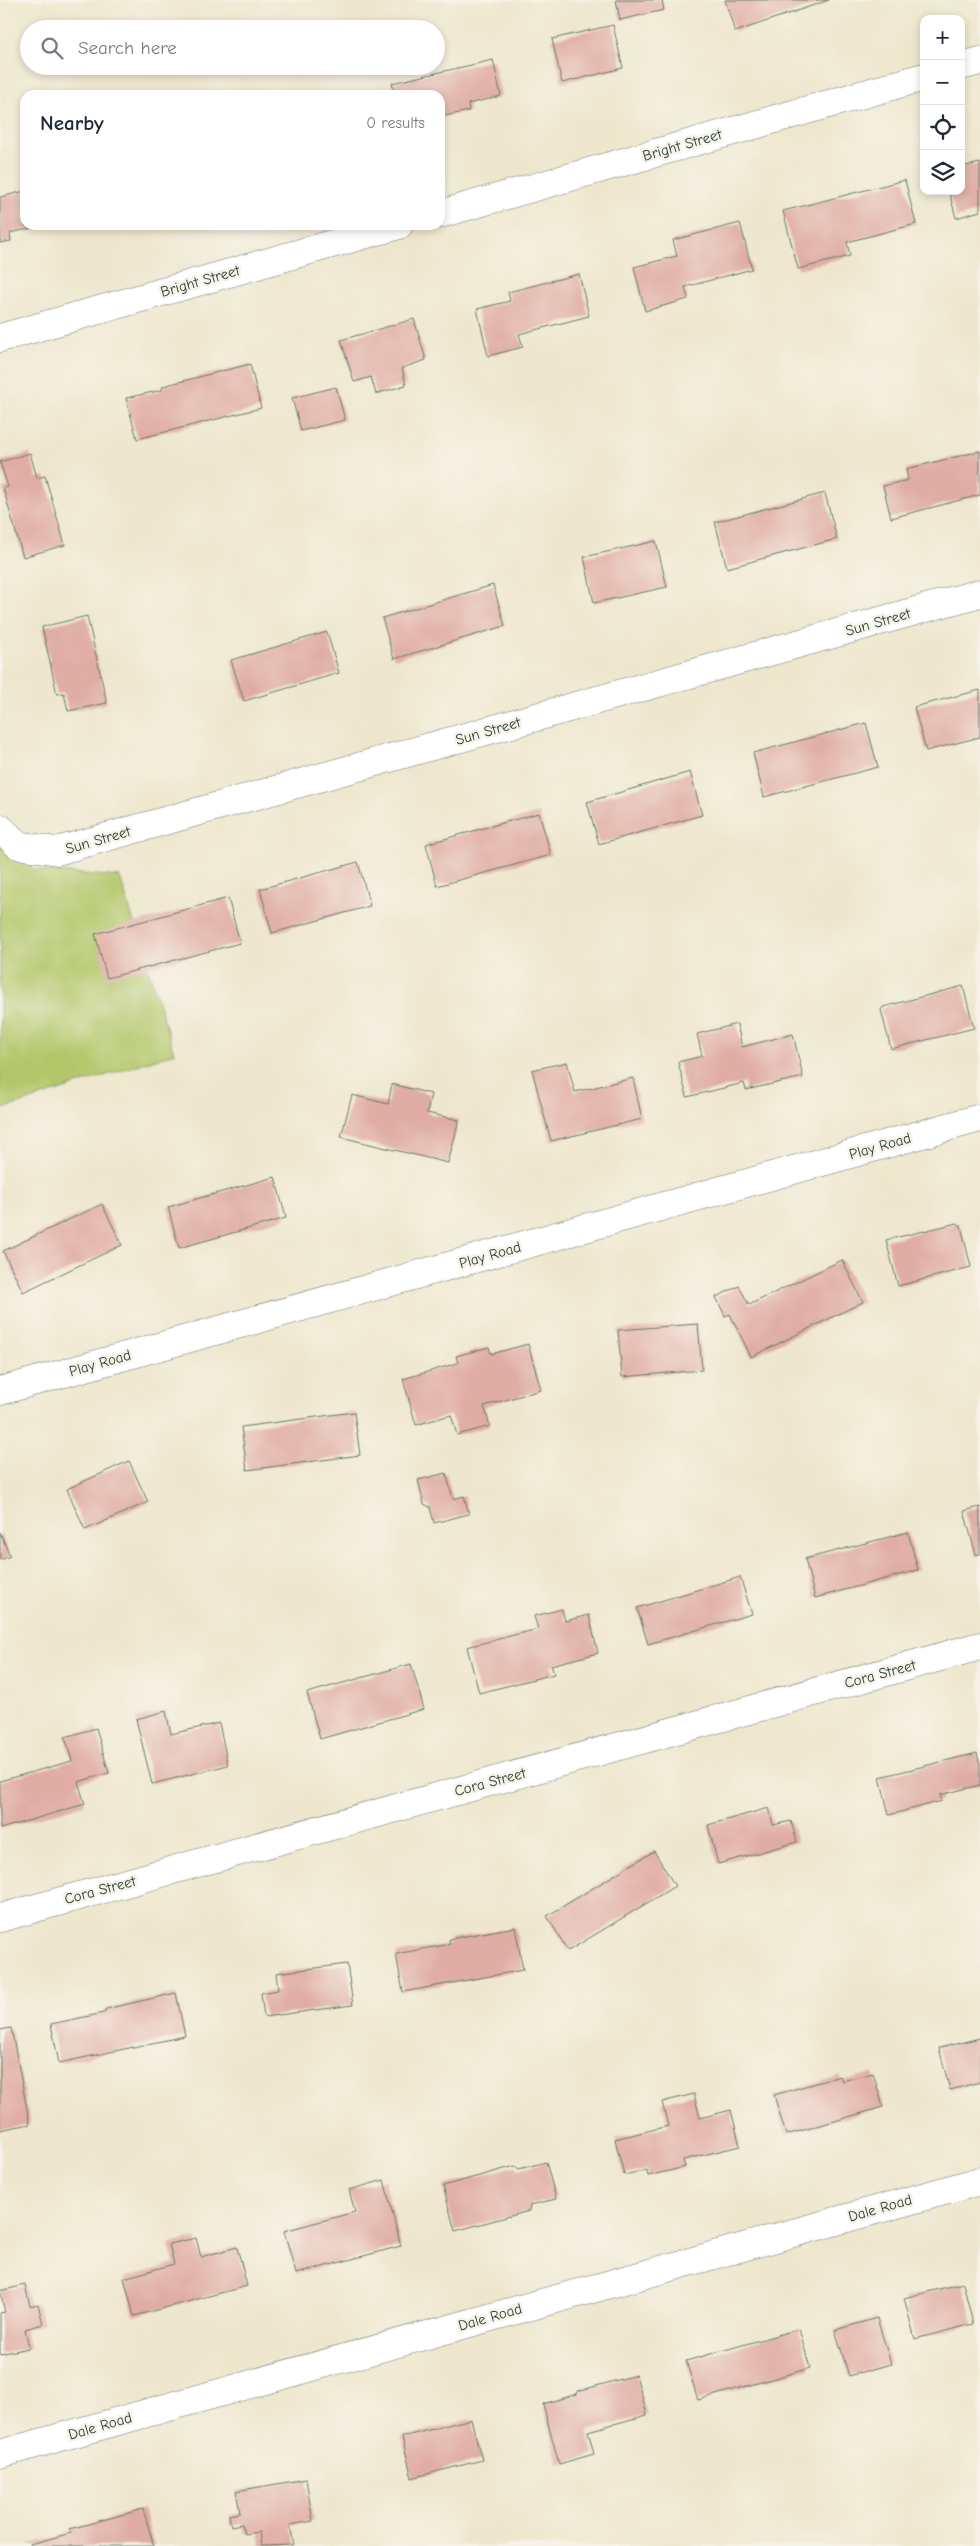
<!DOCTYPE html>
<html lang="en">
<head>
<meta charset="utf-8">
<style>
  :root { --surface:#fff; --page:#f6f6f7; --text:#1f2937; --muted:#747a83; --line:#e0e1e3 }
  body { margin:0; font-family:"Comic Neue",sans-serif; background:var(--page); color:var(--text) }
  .controls { position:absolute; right:15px; top:15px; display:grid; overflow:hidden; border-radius:10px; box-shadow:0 2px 8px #0003 }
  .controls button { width:45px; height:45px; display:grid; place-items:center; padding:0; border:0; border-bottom:1px solid var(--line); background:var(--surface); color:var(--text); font:25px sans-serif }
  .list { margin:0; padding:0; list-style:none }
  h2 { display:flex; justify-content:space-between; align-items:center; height:65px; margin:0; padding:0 20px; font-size:21px }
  h2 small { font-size:16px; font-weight:400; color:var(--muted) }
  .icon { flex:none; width:28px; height:28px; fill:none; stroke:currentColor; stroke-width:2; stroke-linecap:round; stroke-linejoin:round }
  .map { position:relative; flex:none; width:980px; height:2546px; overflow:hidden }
  .search { position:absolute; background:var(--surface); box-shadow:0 2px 8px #0003; left:20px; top:20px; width:425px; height:55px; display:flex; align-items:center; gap:12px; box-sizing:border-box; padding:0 18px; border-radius:28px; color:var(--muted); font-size:19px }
  .panel { position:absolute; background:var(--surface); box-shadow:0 2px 8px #0003; left:20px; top:90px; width:425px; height:140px; border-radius:15px }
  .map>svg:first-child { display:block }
</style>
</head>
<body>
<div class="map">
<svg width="980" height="2546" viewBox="0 0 980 2546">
  <rect width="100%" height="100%" fill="#f7f3e8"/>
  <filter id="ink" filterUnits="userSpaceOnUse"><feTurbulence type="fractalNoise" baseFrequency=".02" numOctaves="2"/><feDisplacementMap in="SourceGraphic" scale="10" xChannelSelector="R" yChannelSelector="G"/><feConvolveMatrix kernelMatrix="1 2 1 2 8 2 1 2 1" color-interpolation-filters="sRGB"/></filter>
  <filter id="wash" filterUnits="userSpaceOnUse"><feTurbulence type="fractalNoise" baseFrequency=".0096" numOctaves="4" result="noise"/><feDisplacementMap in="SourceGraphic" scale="20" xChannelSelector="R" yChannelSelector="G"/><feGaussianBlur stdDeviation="1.12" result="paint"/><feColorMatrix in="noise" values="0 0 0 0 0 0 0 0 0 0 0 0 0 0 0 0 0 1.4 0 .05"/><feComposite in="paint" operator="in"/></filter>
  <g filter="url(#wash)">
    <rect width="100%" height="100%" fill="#eee7cd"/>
    <polygon fill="#b3c76b" stroke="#698250" points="0,836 35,870 120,877 174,1053 0,1110"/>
    <g id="blocks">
      <g fill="#e0ada4">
        <polygon points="616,0 662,0 664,10 620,20"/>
        <polygon points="725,0 829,0 735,32"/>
        <polygon points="613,25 623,68 562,83 552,39"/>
        <polygon points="493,60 501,96 468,104 469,111 440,117 440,95 395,95 392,83"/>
        <polygon points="980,163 980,211 956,218 949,191 961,191 961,167"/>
        <polygon points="905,180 916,224 847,242 850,256 798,269 783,211"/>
        <polygon points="25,191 25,225 37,227 10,233 11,241 0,243 0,197"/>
        <polygon points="740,223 752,269 685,287 688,299 645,311 634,267 677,256 673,240"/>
        <polygon points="579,274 589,316 519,334 523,347 488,356 477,309 510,301 508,292"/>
        <polygon points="414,319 426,360 402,368 406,385 376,394 371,377 354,382 341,340"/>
        <polygon points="250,364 261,408 137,439 126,398 162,390 163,386"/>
        <polygon points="336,387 345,420 301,431 292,398"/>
        <polygon points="980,451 980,495 891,518 883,486 908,480 906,469"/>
        <polygon points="30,453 37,478 45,476 65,545 23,557 3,488 8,487 0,462"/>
        <polygon points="825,493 837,539 727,568 715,522"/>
        <polygon points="656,541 667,587 594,603 584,557"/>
        <polygon points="493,585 505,626 394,659 382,618"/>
        <polygon points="87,616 107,703 68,711 64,693 57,694 42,627"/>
        <polygon points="327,632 339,673 244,701 231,660"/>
        <polygon points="980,690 980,737 926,751 914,707"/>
        <polygon points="866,723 878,767 764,797 753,753"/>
        <polygon points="690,772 702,815 599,844 587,802"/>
        <polygon points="539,813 551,855 437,886 426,844"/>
        <polygon points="358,862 370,906 272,933 260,889"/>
        <polygon points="228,898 240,943 107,978 95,934"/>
        <polygon points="963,986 974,1028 891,1049 881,1010 883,1007"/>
        <polygon points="737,1024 742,1047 793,1034 803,1077 746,1090 744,1083 687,1097 678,1062 702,1056 697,1034"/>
        <polygon points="567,1062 575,1092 633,1078 642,1119 551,1141 532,1070"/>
        <polygon points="392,1084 431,1094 427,1113 459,1120 448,1163 341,1137 352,1095 388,1104"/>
        <polygon points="275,1177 286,1218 179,1248 168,1207"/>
        <polygon points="102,1204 122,1245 23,1292 3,1251"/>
        <polygon points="957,1223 961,1226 971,1267 898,1286 886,1240"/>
        <polygon points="842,1260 863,1302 751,1357 730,1314 725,1316 716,1297 739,1286 749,1305"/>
        <polygon points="698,1324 702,1370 622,1377 618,1330"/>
        <polygon points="528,1344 541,1390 484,1406 490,1426 457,1435 451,1415 416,1425 403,1379 458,1363 456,1356 489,1347 491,1354"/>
        <polygon points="354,1412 360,1455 247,1470 241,1427"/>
        <polygon points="129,1461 148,1502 85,1530 67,1489"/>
        <polygon points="446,1473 453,1499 464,1496 469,1514 434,1523 430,1507 424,1504 418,1480"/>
        <polygon points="980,1507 980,1554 976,1555 964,1511"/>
        <polygon points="0,1532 10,1556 0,1560"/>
        <polygon points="908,1532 918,1570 815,1598 805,1559"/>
        <polygon points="740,1577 752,1614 648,1644 637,1608"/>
        <polygon points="562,1609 565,1621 589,1615 598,1653 551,1665 554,1674 479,1693 467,1647 538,1629 534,1616"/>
        <polygon points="411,1664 424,1709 320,1739 307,1693"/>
        <polygon points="166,1711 171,1734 219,1723 228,1765 152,1784 136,1719"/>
        <polygon points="96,1728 109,1773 78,1782 85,1804 0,1829 0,1781 72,1761 65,1737"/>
        <polygon points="977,1753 980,1765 980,1785 940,1795 942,1801 889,1815 880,1777"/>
        <polygon points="769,1808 773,1825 791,1821 797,1842 718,1864 708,1825"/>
        <polygon points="654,1851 675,1886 568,1951 547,1916"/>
        <polygon points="515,1927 523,1970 403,1992 396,1954 450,1944 449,1939"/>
        <polygon points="347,1964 353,2005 264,2017 261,1993 278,1990 276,1973"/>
        <polygon points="176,1993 185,2036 59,2063 51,2024 104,2013 106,2009"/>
        <polygon points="11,2028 30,2124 0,2130 0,2030"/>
        <polygon points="980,2038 980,2082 950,2090 939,2048"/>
        <polygon points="873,2073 883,2107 786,2135 774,2095 840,2076 842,2081"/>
        <polygon points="694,2094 700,2118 731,2110 740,2146 683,2160 685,2167 648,2176 647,2170 624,2175 615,2139 668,2126 662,2102"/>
        <polygon points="546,2162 556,2199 530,2205 529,2211 455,2231 443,2186 515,2166 519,2169"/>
        <polygon points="384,2180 401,2246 296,2274 284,2231 355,2212 349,2190"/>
        <polygon points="196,2238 201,2257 237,2247 247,2286 134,2316 124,2278 174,2264 169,2244"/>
        <polygon points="963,2283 973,2324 915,2339 904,2298"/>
        <polygon points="25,2285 30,2306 38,2304 43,2324 25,2329 29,2348 0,2354 0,2313 5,2312 0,2291"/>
        <polygon points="877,2318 891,2364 849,2376 835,2330"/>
        <polygon points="799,2329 810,2368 698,2400 686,2361"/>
        <polygon points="636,2375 647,2415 588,2431 594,2454 559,2464 543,2404 577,2394 578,2391"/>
        <polygon points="471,2419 482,2460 412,2478 402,2437"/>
        <polygon points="306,2479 313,2521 290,2525 294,2545 261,2546 259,2532 244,2534 242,2524 231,2526 229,2515 240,2513 236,2491"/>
        <polygon points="143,2509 154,2546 31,2546 30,2544 71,2533 70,2529"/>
      </g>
    </g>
  </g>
  <g filter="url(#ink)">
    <use href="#blocks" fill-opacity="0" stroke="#67786a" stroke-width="1"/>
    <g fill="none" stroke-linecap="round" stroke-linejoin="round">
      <g stroke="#67786a" stroke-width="29">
        <g id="street">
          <polyline points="961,66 980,61"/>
          <polyline points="440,214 924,77"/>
          <polyline points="0,338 399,225"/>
          <polyline points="0,828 18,845 57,851 980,593"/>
          <polyline points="0,1391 980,1118"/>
          <polyline points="0,1918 980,1646"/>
          <polyline points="0,2454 980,2181"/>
        </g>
      </g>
      <use href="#street" stroke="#fff" stroke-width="28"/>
    </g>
  </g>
  <g text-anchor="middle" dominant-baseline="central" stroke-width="5" stroke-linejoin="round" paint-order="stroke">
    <g font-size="15" fill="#1f3d34" stroke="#f7f3e8">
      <text transform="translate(682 145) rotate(-16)">Bright Street</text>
      <text transform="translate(200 281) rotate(-16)">Bright Street</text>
      <text transform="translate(878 622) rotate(-16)">Sun Street</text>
      <text transform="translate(488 731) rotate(-16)">Sun Street</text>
      <text transform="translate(98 840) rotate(-16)">Sun Street</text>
      <text transform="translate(880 1146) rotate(-16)">Play Road</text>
      <text transform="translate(490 1255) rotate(-16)">Play Road</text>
      <text transform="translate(100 1363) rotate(-16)">Play Road</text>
      <text transform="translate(880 1674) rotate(-15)">Cora Street</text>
      <text transform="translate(490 1782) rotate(-15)">Cora Street</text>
      <text transform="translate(100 1890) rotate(-15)">Cora Street</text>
      <text transform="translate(880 2208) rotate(-16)">Dale Road</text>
      <text transform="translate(490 2317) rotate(-16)">Dale Road</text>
      <text transform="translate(100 2426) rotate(-16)">Dale Road</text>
    </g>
  </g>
</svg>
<div class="controls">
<button>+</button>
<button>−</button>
<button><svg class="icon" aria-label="locate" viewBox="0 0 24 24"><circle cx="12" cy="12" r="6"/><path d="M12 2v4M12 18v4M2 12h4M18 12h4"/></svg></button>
<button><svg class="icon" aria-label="layers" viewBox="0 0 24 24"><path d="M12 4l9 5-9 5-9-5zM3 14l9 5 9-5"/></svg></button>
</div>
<div class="search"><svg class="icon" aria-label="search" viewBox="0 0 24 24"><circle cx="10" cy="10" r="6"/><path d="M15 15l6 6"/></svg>Search here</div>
<section class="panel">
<h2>Nearby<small>0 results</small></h2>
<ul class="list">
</ul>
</section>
</div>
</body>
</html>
